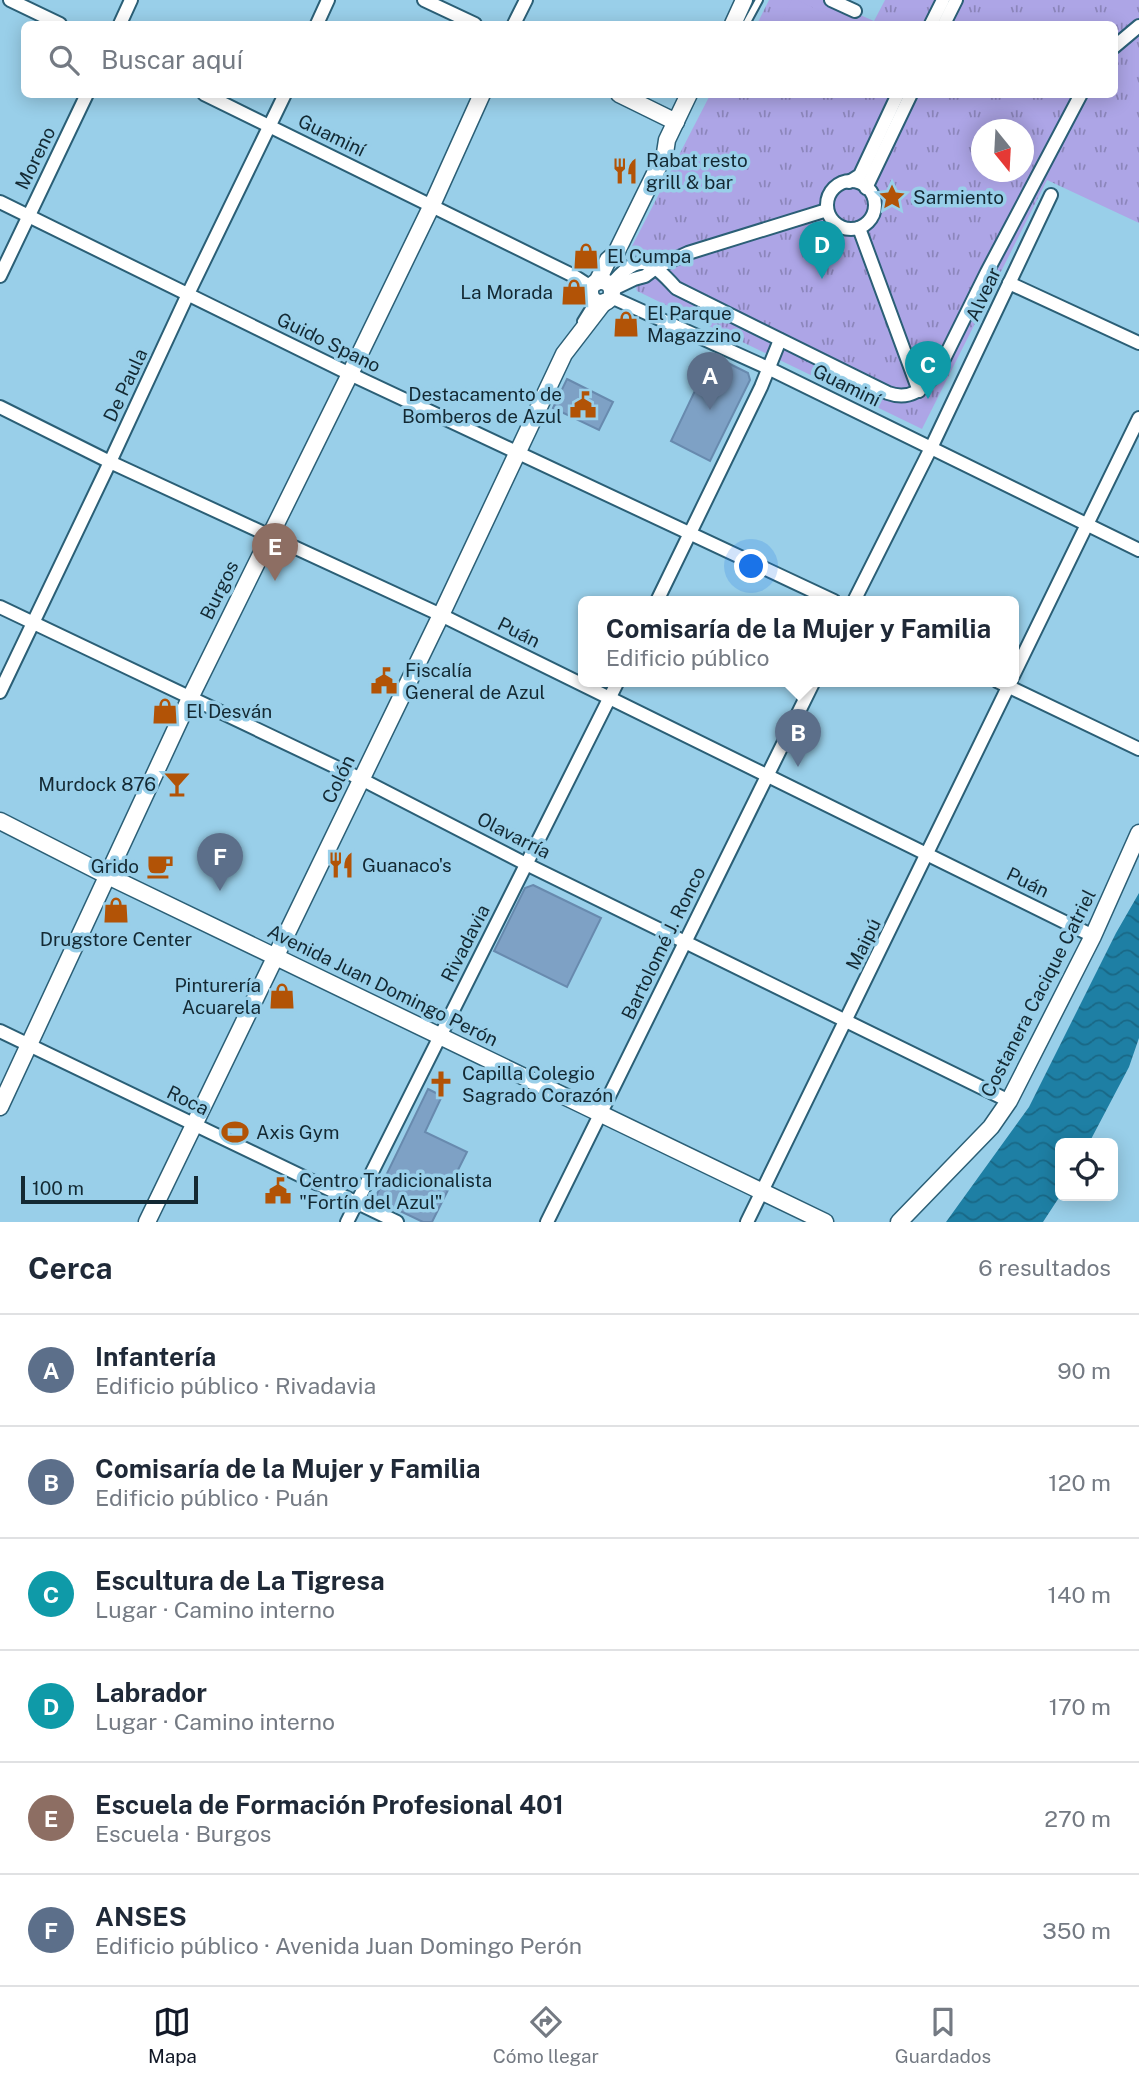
<!DOCTYPE html>
<html lang="es">
<head>
<meta charset="utf-8">
<style>
  :root { --surface:#fff; --page:#f2f2f3; --text:#1f2937; --muted:#747a83; --line:#e0e1e3; --accent:#111827 }
  body { margin:0; font-family:"Public Sans",sans-serif; background:var(--page); color:var(--text) }
  .controls { position:absolute; right:21px; bottom:21px; display:grid; overflow:hidden; border-radius:10px; box-shadow:0 4px 18px #0003 }
  .controls button { width:63px; height:63px; display:grid; place-items:center; padding:0; border:0; border-bottom:2px solid var(--line); background:var(--surface); color:var(--text); font:35px sans-serif }
  .compass { position:absolute; left:971px; top:119px; width:63px; height:63px; border-radius:50%; background:var(--surface); box-shadow:0 4px 18px #0003; rotate:162deg }
  .scale { position:absolute; left:21px; bottom:18px; width:177px; box-sizing:border-box; padding-left:7px; border:4px solid #132933; border-top:0; font-size:19px; line-height:24px; white-space:nowrap; color:#132933; -webkit-text-stroke:5px #99cfe9; paint-order:stroke }
  .you { position:absolute; left:752px; top:567px; width:24px; height:24px; margin:-18px; border:5px solid #fff; border-radius:50%; background:#1a73e8; box-shadow:0 0 0 10px #1a73e833 }
  .badge { display:grid; place-items:center; width:46px; height:46px; border-radius:50%; background:var(--accent); color:#fff; font-size:23px; font-weight:700 }
  .pin { position:absolute; translate:-50% -58px; filter:drop-shadow(0 2px 4px #0008) }
  .pin::after { content:''; position:absolute; top:37px; width:24px; height:21px; background:inherit; clip-path:polygon(0 0,100% 0,50% 100%) }
  .popup { position:absolute; left:578px; top:596px; width:441px; height:91px; box-sizing:border-box; display:grid; place-content:center; border-radius:10px; background:var(--surface); filter:drop-shadow(0 2px 5px #0005); font-size:23px; white-space:nowrap; color:var(--muted) }
  .popup b { font-size:26px; color:var(--text) }
  .popup::after { content:''; position:absolute; left:50%; top:100%; margin-left:-14px; border:14px solid transparent; border-top-color:var(--surface) }
  .list { margin:0; padding:0; list-style:none }
  h2 { display:flex; justify-content:space-between; align-items:center; height:91px; margin:0; padding:0 28px; font-size:30px }
  h2 small { font-size:23px; font-weight:400; color:var(--muted) }
  .list li { display:grid; grid-template-columns:46px 1fr auto; gap:21px; align-items:center; box-sizing:border-box; height:112px; padding:0 28px; border-top:2px solid var(--line) }
  .list b { display:block; font-size:26px; white-space:nowrap }
  .list p { margin:0; font-size:23px; white-space:nowrap; color:var(--muted) }
  .list em { font-size:23px; font-style:normal; color:var(--muted) }
  .icon { flex:none; width:38px; height:38px; fill:none; stroke:currentColor; stroke-width:2; stroke-linecap:round; stroke-linejoin:round }
  .map { position:relative; flex:none; width:1139px; height:1222px; overflow:hidden }
  .search { position:absolute; background:var(--surface); box-shadow:0 4px 18px #0003; left:21px; right:21px; top:21px; height:77px; display:flex; align-items:center; gap:18px; box-sizing:border-box; padding:0 24px; border-radius:10px; color:var(--muted); font-size:26px }
  .sheet { height:763px; background:var(--surface) }
  nav { display:flex; justify-content:space-around; align-items:center; box-sizing:border-box; height:98px; border-top:2px solid var(--line); background:var(--surface); font-size:19px; color:var(--muted) }
  nav a { display:grid; justify-items:center; gap:4px }
  nav .on { color:var(--accent) }
  .map>svg:first-child { display:block }
</style>
</head>
<body>
<div class="map">
<svg width="1139" height="1222" viewBox="0 0 1139 1222">
  <defs>
    <pattern id="grass-tufts" width="24" height="20" patternUnits="userSpaceOnUse" patternTransform="scale(1.75)"><rect width="24" height="20" fill="#ada5e6"/><path d="M3 7l-1-3M5 7V3M7 7l1-3M15 17l-1-3M17 17v-4M19 17l1-3" fill="none" stroke="#8c86bb"/></pattern>
    <pattern id="water-waves" width="16" height="10" patternUnits="userSpaceOnUse" patternTransform="scale(1.75)"><rect width="16" height="10" fill="#1e7fa4"/><path d="M0 5q4-4 8 0t8 0" fill="none" stroke="#196886"/></pattern>
  </defs>
  <rect width="100%" height="100%" fill="#99cfe9"/>
  <path fill="url(#grass-tufts)" fill-rule="evenodd" d="M769 0H826L874 21 885 0H1139V223L1047 180 922 429 637 291 628 254 710 95 1114 94V24H757ZM982 130H1024V172H982Z"/>
  <polygon fill="#ada5e6" points="792,0 797,0 848,24 780,24"/>
  <polygon fill="url(#water-waves)" points="1139,893 1139,1038 1129,1067 1089,1143 1060,1143 1060,1196 1043,1222 946,1222 1029,1107 1116,933"/>
  <g fill="#7ea1c5" stroke="#688aae" stroke-width="2">
    <polygon points="712,355 748,373 750,380 710,461 671,441"/>
    <polygon points="567,379 613,402 599,430 553,408"/>
    <polygon points="533,885 601,918 567,987 494,951 525,888"/>
    <polygon points="428,1089 442,1096 425,1132 467,1152 432,1222 423,1222 377,1200 376,1196"/>
  </g>
  <g fill="none" stroke-linecap="round" stroke-linejoin="round">
    <g stroke="#2b5f76" stroke-width="10">
      <g id="lane">
        <polyline points="746,24 759,0"/>
        <polyline points="581,321 594,300"/>
      </g>
    </g>
    <g stroke="#2b5f76" stroke-width="16">
      <g id="street">
        <polyline points="10,0 60,24"/>
        <polyline points="424,0 475,24"/>
        <polyline points="831,0 855,11"/>
        <polyline points="120,24 131,0"/>
        <polyline points="317,24 328,0"/>
        <polyline points="514,24 526,0"/>
        <polyline points="931,24 943,0"/>
        <polyline points="944,24 956,0"/>
        <polyline points="1114,47 1139,26"/>
        <polyline points="204,94 574,276 591,287"/>
        <circle cx="851" cy="205" r="24"/>
        <polyline points="849,182 860,175 898,94"/>
        <polyline points="866,188 911,94"/>
        <polyline points="0,202 350,374 834,601"/>
        <polyline points="859,228 919,391"/>
        <polyline points="0,276 87,94"/>
        <polyline points="1009,283 1139,343"/>
        <path d="M610 286C638 252 649 258 676 288L888 393C910 401 923 389 937 373L987 272 1081 94"/>
        <polyline points="611,290 634,279 645,276 657,267 688,253 827,210"/>
        <polyline points="611,297 768,368 1139,550"/>
        <polyline points="0,407 110,462 441,615 1093,936"/>
        <polyline points="657,601 761,387 780,340"/>
        <polyline points="854,601 931,448 1051,195"/>
        <polyline points="0,607 361,779 526,864 1009,1101"/>
        <polyline points="1013,676 1139,418"/>
        <polyline points="997,681 1139,749"/>
        <polyline points="0,692 110,462 188,294 285,94"/>
        <polyline points="0,1031 397,1222"/>
        <polyline points="347,1222 618,681"/>
        <polyline points="547,1222 814,681"/>
        <polyline points="747,1222 1011,681"/>
      </g>
    </g>
    <g stroke="#2b5f76" stroke-width="19">
      <g id="secondary">
        <polyline points="733,24 744,0"/>
        <polyline points="619,94 676,122"/>
        <circle cx="601" cy="292" r="11"/>
        <polyline points="597,282 608,260 616,253 665,153 667,140 689,94"/>
        <polyline points="0,821 108,876 825,1222"/>
        <polyline points="0,1107 191,696 350,374 432,205 482,94"/>
        <polyline points="147,1222 441,615 564,354 604,302"/>
        <polyline points="899,1222 991,1127 1009,1101 1093,936 1139,833"/>
      </g>
    </g>
    <use href="#lane" stroke="#fff" stroke-width="6"/>
    <use href="#street" stroke="#fff" stroke-width="12"/>
    <use href="#secondary" stroke="#fff" stroke-width="16"/>
  </g>
  <defs>
    <g id="restaurant-bare" transform="scale(2.1)"><path d="M-5-6h1v4h1v-4h1v4h1v-4h1v5L-1.5 .5V6h-2V.5L-5-1ZM5-6V6H3V1.5H1.5Q1.5-4 5-6Z" fill="#b25306" stroke="#99cfe9" stroke-width="2.5" paint-order="stroke"/></g>
    <g id="sight-bare" transform="scale(2.1)"><path d="M0-6L1.8-2.2L6-1.7L2.9 1.2L3.7 5.4L0 3.3L-3.7 5.4L-2.9 1.2L-6-1.7L-1.8-2.2Z" fill="#b25306" stroke="#99cfe9" stroke-width="2.5" paint-order="stroke"/></g>
    <g id="shop-bare" transform="scale(2.1)"><path d="M-5-2.5h2.3a2.7 3.5 0 0 1 5.4 0H5L5.5 6h-11ZM-1.5-2.5h3a1.5 2.3 0 0 0-3 0Z" fill="#b25306" stroke="#99cfe9" stroke-width="2.5" paint-order="stroke"/></g>
    <g id="civic-bare" transform="scale(2.1)"><path d="M-.6-6.5H3V-4.5H.6V-3L4-1V1h2V6H-6V1h2V-1L-.6-3ZM-1.2 2.5V6h2.4V2.5Z" fill="#b25306" stroke="#99cfe9" stroke-width="2.5" paint-order="stroke"/></g>
    <g id="bar-bare" transform="scale(2.1)"><path d="M-6-5H6L.8 .8V4.5H3.5V6h-7V4.5H-.8V.8Z" fill="#b25306" stroke="#99cfe9" stroke-width="2.5" paint-order="stroke"/></g>
    <g id="cafe-bare" transform="scale(2.1)"><path d="M-5.5-4.5H6V0H3Q3 3.5 0 3.5H-2.5Q-5.5 3.5-5.5 0ZM3-3.2v2h1.7v-2ZM-6 4.5H4V6H-6Z" fill="#b25306" stroke="#99cfe9" stroke-width="2.5" paint-order="stroke"/></g>
    <g id="church-bare" transform="scale(2.1)"><path d="M-1.2-6h2.4v3.5h3.3v2.4h-3.3V6h-2.4V-.1h-3.3v-2.4h3.3Z" fill="#b25306" stroke="#99cfe9" stroke-width="2.5" paint-order="stroke"/></g>
    <g id="stadium-bare" transform="scale(2.1)"><path d="M0-5a6.5 5 0 1 0 0 10a6.5 5 0 1 0 0-10ZM-3.5-1.8h7v3.6h-7Z" fill="#b25306" stroke="#99cfe9" stroke-width="2.5" paint-order="stroke"/></g>
  </defs>
  <g fill-rule="evenodd">
    <use href="#restaurant-bare" x="625" y="171"/>
    <use href="#sight-bare" x="892" y="197"/>
    <use href="#shop-bare" x="586" y="256"/>
    <use href="#shop-bare" x="574" y="292"/>
    <use href="#shop-bare" x="626" y="324"/>
    <use href="#civic-bare" x="583" y="405"/>
    <use href="#civic-bare" x="384" y="681"/>
    <use href="#shop-bare" x="165" y="711"/>
    <use href="#bar-bare" x="177" y="784"/>
    <use href="#restaurant-bare" x="341" y="865"/>
    <use href="#cafe-bare" x="160" y="866"/>
    <use href="#shop-bare" x="116" y="910"/>
    <use href="#shop-bare" x="282" y="996"/>
    <use href="#church-bare" x="441" y="1084"/>
    <use href="#stadium-bare" x="235" y="1132"/>
    <use href="#civic-bare" x="278" y="1191"/>
  </g>
  <g text-anchor="middle" dominant-baseline="central" stroke-width="7" stroke-linejoin="round" paint-order="stroke">
    <g font-size="19" fill="#132933" stroke="#99cfe9">
      <text transform="translate(332 135) rotate(26)">Guaminí</text>
      <text transform="translate(35 158) rotate(-64)">Moreno</text>
      <text transform="translate(983 294) rotate(-65)">Alvear</text>
      <text transform="translate(329 342) rotate(26)">Guido Spano</text>
      <text transform="translate(125 385) rotate(-65)">De Paula</text>
      <text transform="translate(847 385) rotate(26)">Guaminí</text>
      <text transform="translate(219 590) rotate(-64)">Burgos</text>
      <text transform="translate(519 632) rotate(27)">Puán</text>
      <text transform="translate(338 779) rotate(-64)">Colón</text>
      <text transform="translate(514 835) rotate(27)">Olavarría</text>
      <text transform="translate(1028 882) rotate(26)">Puán</text>
      <text transform="translate(465 943) rotate(-63)">Rivadavia</text>
      <text transform="translate(663 943) rotate(-64)">Bartolomé J. Ronco</text>
      <text transform="translate(863 944) rotate(-64)">Maipú</text>
      <text transform="translate(383 985) rotate(26)">Avenida Juan Domingo Perón</text>
      <text transform="translate(1038 993) rotate(-63)">Costanera Cacique Catriel</text>
      <text transform="translate(188 1100) rotate(26)">Roca</text>
    </g>
    <g font-size="19" fill="#132933" stroke="#99cfe9" text-anchor="start">
      <text x="646" y="160">Rabat resto<tspan x="646" dy="22">grill &amp; bar</tspan></text>
      <text x="913" y="197">Sarmiento</text>
      <text x="607" y="256">El Cumpa</text>
      <text x="553" y="292" text-anchor="end">La Morada</text>
      <text x="647" y="313">El Parque<tspan x="647" dy="22">Magazzino</tspan></text>
      <text x="562" y="394" text-anchor="end">Destacamento de<tspan x="562" dy="22">Bomberos de Azul</tspan></text>
      <text x="405" y="670">Fiscalía<tspan x="405" dy="22">General de Azul</tspan></text>
      <text x="186" y="711">El Desván</text>
      <text x="156" y="784" text-anchor="end">Murdock 876</text>
      <text x="362" y="865">Guanaco's</text>
      <text x="139" y="866" text-anchor="end">Grido</text>
      <text x="116" y="939" text-anchor="middle">Drugstore Center</text>
      <text x="261" y="985" text-anchor="end">Pinturería<tspan x="261" dy="22">Acuarela</tspan></text>
      <text x="462" y="1073">Capilla Colegio<tspan x="462" dy="22">Sagrado Corazón</tspan></text>
      <text x="256" y="1132">Axis Gym</text>
      <text x="299" y="1180">Centro Tradicionalista<tspan x="299" dy="22">"Fortín del Azul"</tspan></text>
    </g>
  </g>
</svg>
<div class="controls">
<button><svg class="icon" aria-label="locate" viewBox="0 0 24 24"><circle cx="12" cy="12" r="6"/><path d="M12 2v4M12 18v4M2 12h4M18 12h4"/></svg></button>
</div>
<svg class="compass" viewBox="-18 -18 36 36"><path d="M0-13l5 13h-10z" fill="#e53935"/><path d="M0 13l5-13h-10z" fill="#747a83"/></svg>
<div class="scale">100 m</div>
<div class="you"></div>
<div class="pin badge" style="left:710px;top:410px;background:#5c6f8a">A</div>
<div class="pin badge" style="left:798px;top:767px;background:#5c6f8a">B</div>
<div class="popup"><b>Comisaría de la Mujer y Familia</b>Edificio público</div>
<div class="pin badge" style="left:928px;top:399px;background:#0f9aa8">C</div>
<div class="pin badge" style="left:822px;top:279px;background:#0f9aa8">D</div>
<div class="pin badge" style="left:275px;top:581px;background:#8d6e63">E</div>
<div class="pin badge" style="left:220px;top:891px;background:#5c6f8a">F</div>
<div class="search"><svg class="icon" aria-label="search" viewBox="0 0 24 24"><circle cx="10" cy="10" r="6"/><path d="M15 15l6 6"/></svg>Buscar aquí</div>
</div>
<section class="sheet">
<h2>Cerca<small>6 resultados</small></h2>
<ul class="list">
<li><span class="badge" style="background:#5c6f8a">A</span><div><b>Infantería</b><p>Edificio público · Rivadavia</p></div><em>90 m</em></li>
<li><span class="badge" style="background:#5c6f8a">B</span><div><b>Comisaría de la Mujer y Familia</b><p>Edificio público · Puán</p></div><em>120 m</em></li>
<li><span class="badge" style="background:#0f9aa8">C</span><div><b>Escultura de La Tigresa</b><p>Lugar · Camino interno</p></div><em>140 m</em></li>
<li><span class="badge" style="background:#0f9aa8">D</span><div><b>Labrador</b><p>Lugar · Camino interno</p></div><em>170 m</em></li>
<li><span class="badge" style="background:#8d6e63">E</span><div><b>Escuela de Formación Profesional 401</b><p>Escuela · Burgos</p></div><em>270 m</em></li>
<li><span class="badge" style="background:#5c6f8a">F</span><div><b>ANSES</b><p>Edificio público · Avenida Juan Domingo Perón</p></div><em>350 m</em></li>
</ul>
</section>
<nav>
<a class="on"><svg class="icon" aria-label="map" viewBox="0 0 24 24"><path d="M3 6l6-2 6 2 6-2v14l-6 2-6-2-6 2zM9 4v14M15 6v14"/></svg>Mapa</a>
<a><svg class="icon" aria-label="directions" viewBox="0 0 24 24"><path d="M12 3l9 9-9 9-9-9zM9 14v-3h6M13 9l2 2-2 2"/></svg>Cómo llegar</a>
<a><svg class="icon" aria-label="saved" viewBox="0 0 24 24"><path d="M7 4h10v16l-5-4-5 4z"/></svg>Guardados</a>
</nav>
</body>
</html>
